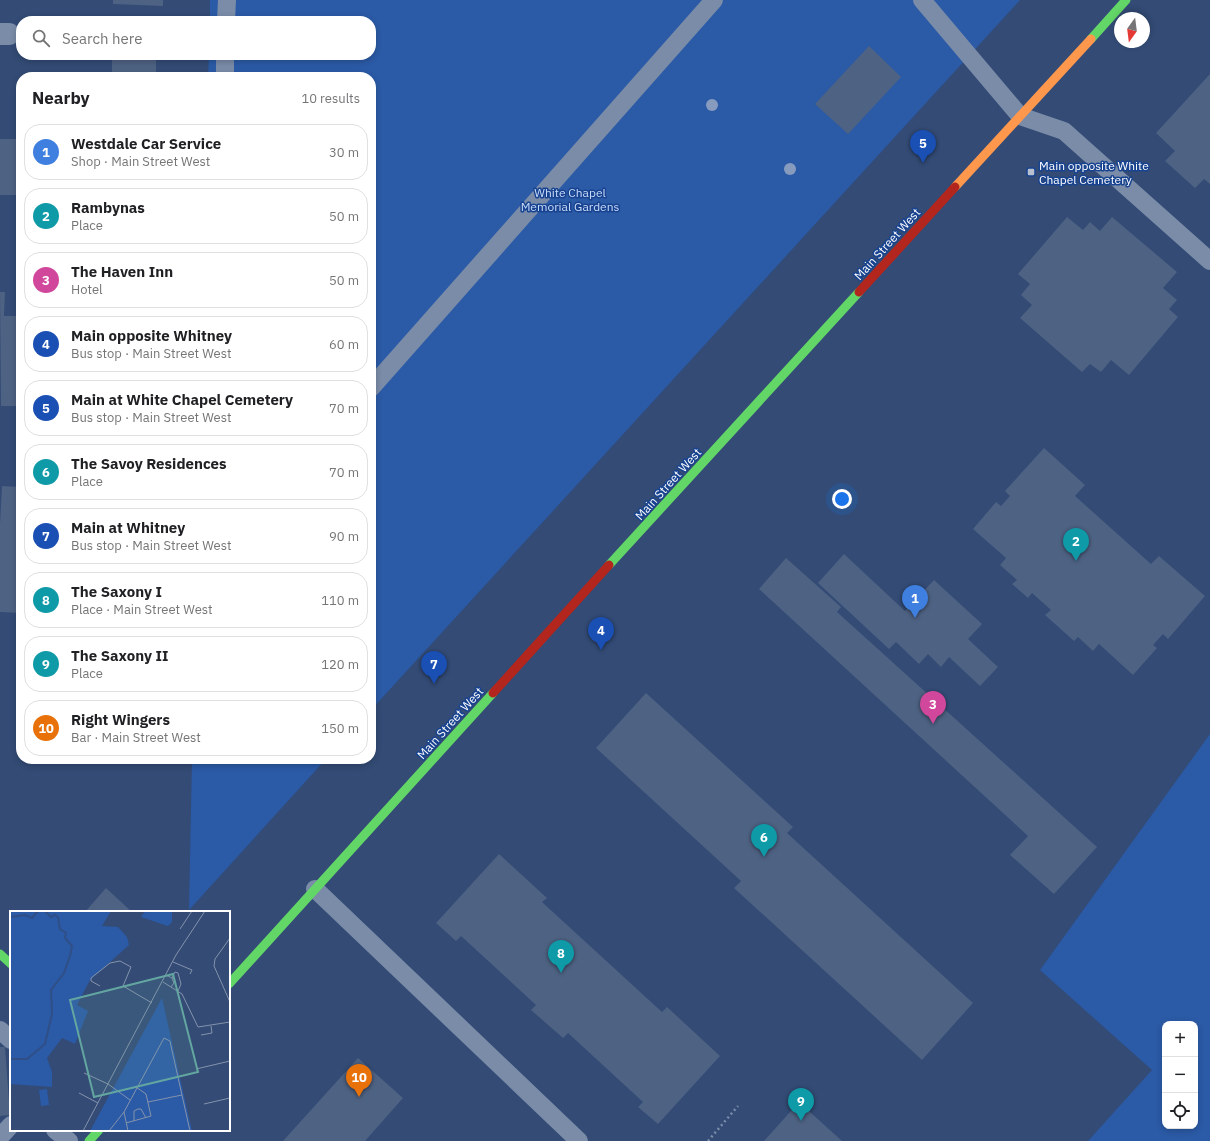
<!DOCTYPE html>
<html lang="en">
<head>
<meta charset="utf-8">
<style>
  :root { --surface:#fff; --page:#f6f6f6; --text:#202124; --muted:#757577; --line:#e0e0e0; --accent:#2563eb }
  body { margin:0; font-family:"IBM Plex Sans",sans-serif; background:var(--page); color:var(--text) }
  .controls { position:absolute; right:12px; bottom:12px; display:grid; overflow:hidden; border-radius:8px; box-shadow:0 2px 6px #0003 }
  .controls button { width:36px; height:36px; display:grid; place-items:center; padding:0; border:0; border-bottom:1px solid var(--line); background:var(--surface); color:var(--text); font:20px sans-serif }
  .compass { position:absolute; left:1114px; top:12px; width:36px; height:36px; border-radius:50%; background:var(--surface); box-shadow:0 2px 6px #0003; rotate:194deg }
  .you { position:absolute; left:842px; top:499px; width:14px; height:14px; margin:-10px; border:3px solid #fff; border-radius:50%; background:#1a73e8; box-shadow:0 0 0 6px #1a73e833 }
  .badge { display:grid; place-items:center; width:26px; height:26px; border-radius:50%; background:var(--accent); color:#fff; font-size:13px; font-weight:700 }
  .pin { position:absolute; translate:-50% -33px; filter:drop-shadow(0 1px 2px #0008) }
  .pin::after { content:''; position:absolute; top:21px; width:14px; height:12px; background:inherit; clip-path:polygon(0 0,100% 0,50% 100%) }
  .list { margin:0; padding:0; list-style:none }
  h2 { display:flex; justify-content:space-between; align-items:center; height:52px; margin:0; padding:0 16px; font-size:17px }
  h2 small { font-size:13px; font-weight:400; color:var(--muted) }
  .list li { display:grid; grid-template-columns:26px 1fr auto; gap:12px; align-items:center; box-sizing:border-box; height:56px; margin:0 8px 8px; padding:0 8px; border:1px solid var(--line); border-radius:16px }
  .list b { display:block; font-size:15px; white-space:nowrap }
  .list p { margin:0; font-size:13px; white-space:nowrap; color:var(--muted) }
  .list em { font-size:13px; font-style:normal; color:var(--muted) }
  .icon { flex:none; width:22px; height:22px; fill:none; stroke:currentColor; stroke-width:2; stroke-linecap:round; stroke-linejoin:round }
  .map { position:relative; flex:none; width:1210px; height:1141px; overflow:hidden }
  .search { position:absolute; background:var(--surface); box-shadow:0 2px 6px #0003; left:16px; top:16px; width:360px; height:44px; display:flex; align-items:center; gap:10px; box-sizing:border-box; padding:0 14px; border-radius:16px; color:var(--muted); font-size:15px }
  .panel { position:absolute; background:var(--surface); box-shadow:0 2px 6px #0003; left:16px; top:72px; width:360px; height:692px; border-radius:16px }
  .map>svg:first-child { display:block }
</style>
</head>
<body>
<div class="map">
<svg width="1210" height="1141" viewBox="0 0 1210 1141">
  <rect width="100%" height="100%" fill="#334b75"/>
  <g fill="#2b5aa6" fill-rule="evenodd">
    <polygon points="210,0 1020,0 371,710 371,77 208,77 209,55 371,55 371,21 210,21"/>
    <path d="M1210 734V1141H1088L1152 1070 1040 970ZM1165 1024H1195V1126H1165Z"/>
    <polygon points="192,759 326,759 189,910"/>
  </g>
  <g fill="#4e6283">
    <polygon points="113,0 163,0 163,6 113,4"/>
    <polygon points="869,46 901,77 848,134 815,104"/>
    <rect x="112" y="55" width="44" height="22"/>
    <polygon points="1210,74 1210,184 1204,179 1195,188 1165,161 1175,151 1156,133"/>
    <rect x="0" y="139" width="21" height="56"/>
    <polygon points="1067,217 1083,230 1090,222 1100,231 1112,217 1177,272 1163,288 1177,300 1169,309 1178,317 1129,375 1111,360 1101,372 1090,364 1082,372 1020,318 1032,305 1021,295 1030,284 1018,274"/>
    <polygon points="0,292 5,292 4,316 21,316 21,406 1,406"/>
    <polygon points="1044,448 1085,485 1075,496 1151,564 1159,556 1205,596 1168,639 1163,634 1153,645 1157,648 1133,675 1099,644 1093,651 1078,637 1074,641 1045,615 1051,610 1032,593 1028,598 1012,584 1017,580 1000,565 1006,558 973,529 996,502 1001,506 1010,496 1005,491"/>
    <polygon points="2,486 21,487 21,613 0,612 0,524"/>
    <polygon points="844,554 905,611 934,580 982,624 968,639 998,667 980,686 949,657 941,667 928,654 919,664 896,642 889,649 818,583"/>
    <polygon points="786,558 841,607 837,612 1097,847 1054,894 1010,855 1028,836 759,589"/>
    <polygon points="646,693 793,827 787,833 973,1003 922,1060 734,888 741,881 596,748"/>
    <polygon points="499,854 547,898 542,902 662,1012 667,1007 720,1056 658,1124 638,1107 643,1102 568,1033 563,1038 531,1010 536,1005 461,936 456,941 436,923"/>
    <polygon points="106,888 132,912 85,912"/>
    <polygon points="0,1047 5,1047 10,1115 0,1116"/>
    <polygon points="358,1058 403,1098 365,1141 283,1141"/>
    <polygon points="799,1102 842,1141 764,1141"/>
  </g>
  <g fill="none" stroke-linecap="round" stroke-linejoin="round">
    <polyline stroke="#7a8ca8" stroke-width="2.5" stroke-dasharray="2 3" stroke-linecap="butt" points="708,1141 738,1106"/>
    <g stroke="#7a8ca8" stroke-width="18">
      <polyline points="922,0 1020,116 1064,131 1210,261"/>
      <polyline points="226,21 227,0"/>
      <polyline points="225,77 225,55"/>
      <polyline points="371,388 714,0"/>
      <polyline points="315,889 579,1141"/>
      <polyline points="0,1030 11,1040"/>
      <polyline points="55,1130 69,1141"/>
      <polyline points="0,1137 11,1125"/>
    </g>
    <polyline stroke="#7a8ca8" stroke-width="22" points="0,34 9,34"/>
    <g stroke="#63d668" stroke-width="9">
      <polyline points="1091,39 1126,0"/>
      <polyline points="609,565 859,292"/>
      <polyline points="0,954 11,964"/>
      <polyline points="229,984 493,693"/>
      <polyline points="89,1141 99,1130"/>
    </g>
    <polyline stroke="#ff974d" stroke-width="9" points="955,187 1091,39"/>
    <g stroke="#b3261e" stroke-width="9">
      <polyline points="859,292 955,187"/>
      <polyline points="493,693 609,565"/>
    </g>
  </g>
  <g fill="#879bbf">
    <circle cx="712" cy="105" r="6"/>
    <circle cx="790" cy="169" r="6"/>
  </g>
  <rect fill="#b8c0cf" stroke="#184390" stroke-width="1.5" x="1027" y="168" width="8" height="8" rx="2"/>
  <g text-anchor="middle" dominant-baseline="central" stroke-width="3" stroke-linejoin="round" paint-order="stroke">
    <g font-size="12" fill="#fff" stroke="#184390" text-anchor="start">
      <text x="1039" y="165">Main opposite White<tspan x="1039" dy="14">Chapel Cemetery</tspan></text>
    </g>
    <g font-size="12" fill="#cbddfb" stroke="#184390">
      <text x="570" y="192">White Chapel<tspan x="570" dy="14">Memorial Gardens</tspan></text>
    </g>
    <g font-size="12" fill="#fff" stroke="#184390">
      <text transform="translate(887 244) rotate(-48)">Main Street West</text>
      <text transform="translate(668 484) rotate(-48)">Main Street West</text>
      <text transform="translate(450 723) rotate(-48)">Main Street West</text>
    </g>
  </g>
  <g transform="translate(10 911)">
    <rect width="220" height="220" fill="#334b75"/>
    <path d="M0 0H101L92 15 108 16 117 26 119 34 80 69 67 94 78 100 65 133 52 127 37 147 42 161V176L0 173ZM135 0H162V11L158 15 131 6ZM152 87 182 220H80ZM37 178 39 194 31 195 29 179Z" fill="#2b5aa6"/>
    <path fill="none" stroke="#2f4f86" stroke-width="2" d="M0 6 15 4 22 7 28 0M0 148H17L35 133 42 103 41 79 54 62 60 45 62 35 55 27 56 22 50 18 48 6 45 4 41 6 35 0"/>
    <path fill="none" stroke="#8593ac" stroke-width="1" d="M170 18 182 0M220 27 205 48 204 55 220 91M163 51 182 59 180 63M156 64 162 67 164 72 161 76M162 67 165 61 168 62 171 73 168 80M153 71 172 83 188 116 220 111M90 75 81 70V67L100 52 110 50 121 56 113 75 142 92M191 124 202 122 201 115M186 158 220 150M74 162 98 173 120 189M69 182 88 192M138 191 172 184M194 193 220 187M114 201 118 220M124 210V200L128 198H131L136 207M116 212 141 205 136 183 126 176M73 220 166 44 195 0M99 220 114 201 154 127 160 130 161 135 180 220"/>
    <path fill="#63a6a1" fill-opacity="0.15" stroke="#63a6a1" stroke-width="2" d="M163 63 188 161 84 186 60 89Z"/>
    <rect width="220" height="220" fill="none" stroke="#fff" stroke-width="2"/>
  </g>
</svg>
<div class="controls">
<button>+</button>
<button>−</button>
<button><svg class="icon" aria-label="locate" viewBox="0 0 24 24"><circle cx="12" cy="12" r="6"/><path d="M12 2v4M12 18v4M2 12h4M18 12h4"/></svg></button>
</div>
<svg class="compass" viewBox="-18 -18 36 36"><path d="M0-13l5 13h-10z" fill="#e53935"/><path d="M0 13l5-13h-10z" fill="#757577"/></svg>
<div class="you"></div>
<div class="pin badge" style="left:915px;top:618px;background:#3f7fe0">1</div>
<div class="pin badge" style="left:1076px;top:561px;background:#0f9aa8">2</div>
<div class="pin badge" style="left:933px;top:724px;background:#d1479c">3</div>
<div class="pin badge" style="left:601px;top:650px;background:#1a4fb4">4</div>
<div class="pin badge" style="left:923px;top:163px;background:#1a4fb4">5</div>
<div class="pin badge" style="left:764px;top:857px;background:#0f9aa8">6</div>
<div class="pin badge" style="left:434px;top:684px;background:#1a4fb4">7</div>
<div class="pin badge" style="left:561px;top:973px;background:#0f9aa8">8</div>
<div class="pin badge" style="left:801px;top:1121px;background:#0f9aa8">9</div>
<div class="pin badge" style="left:359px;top:1097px;background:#e8710a">10</div>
<div class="search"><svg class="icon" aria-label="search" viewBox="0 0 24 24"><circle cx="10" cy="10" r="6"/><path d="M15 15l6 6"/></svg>Search here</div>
<section class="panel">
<h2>Nearby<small>10 results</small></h2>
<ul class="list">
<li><span class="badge" style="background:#3f7fe0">1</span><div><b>Westdale Car Service</b><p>Shop · Main Street West</p></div><em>30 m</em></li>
<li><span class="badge" style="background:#0f9aa8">2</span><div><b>Rambynas</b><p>Place</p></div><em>50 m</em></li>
<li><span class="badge" style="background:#d1479c">3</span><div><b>The Haven Inn</b><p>Hotel</p></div><em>50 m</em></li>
<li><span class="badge" style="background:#1a4fb4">4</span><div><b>Main opposite Whitney</b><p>Bus stop · Main Street West</p></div><em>60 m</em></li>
<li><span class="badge" style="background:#1a4fb4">5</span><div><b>Main at White Chapel Cemetery</b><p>Bus stop · Main Street West</p></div><em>70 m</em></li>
<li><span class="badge" style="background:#0f9aa8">6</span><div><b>The Savoy Residences</b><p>Place</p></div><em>70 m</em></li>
<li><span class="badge" style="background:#1a4fb4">7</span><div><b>Main at Whitney</b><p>Bus stop · Main Street West</p></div><em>90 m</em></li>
<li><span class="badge" style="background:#0f9aa8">8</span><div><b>The Saxony I</b><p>Place · Main Street West</p></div><em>110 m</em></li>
<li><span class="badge" style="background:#0f9aa8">9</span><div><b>The Saxony II</b><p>Place</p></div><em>120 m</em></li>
<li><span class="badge" style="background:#e8710a">10</span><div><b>Right Wingers</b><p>Bar · Main Street West</p></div><em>150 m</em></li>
</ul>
</section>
</div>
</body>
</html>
